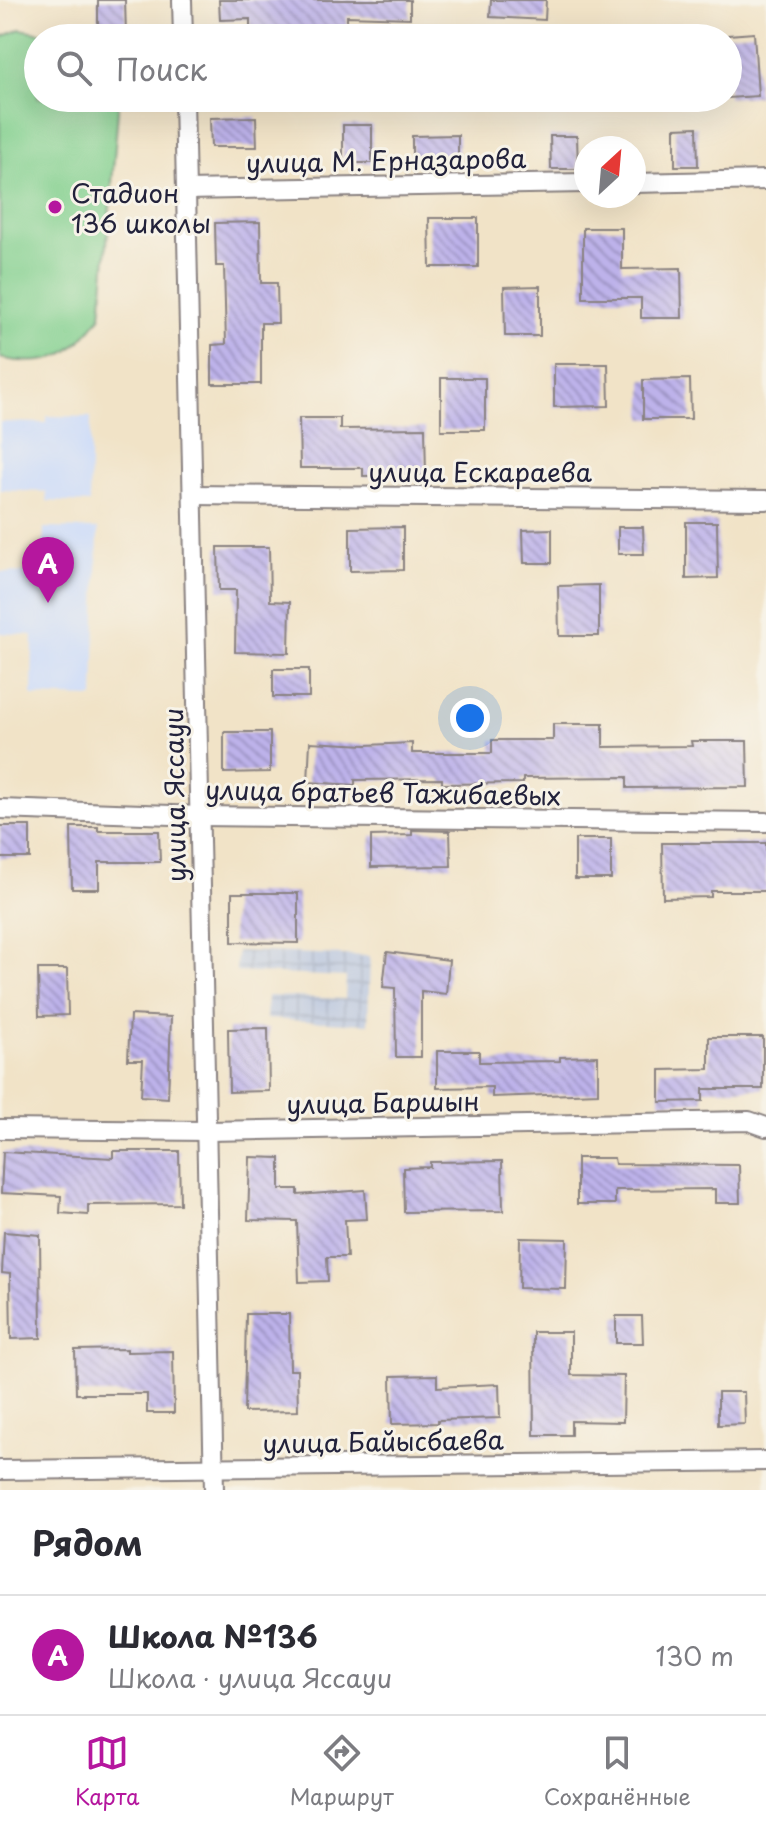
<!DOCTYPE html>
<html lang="ru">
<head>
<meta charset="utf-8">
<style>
  :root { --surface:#fff; --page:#f2f2f3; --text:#2b2b33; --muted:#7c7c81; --line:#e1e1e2; --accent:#b5179e }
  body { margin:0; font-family:"Playpen Sans",sans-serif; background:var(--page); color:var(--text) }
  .compass { position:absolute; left:574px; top:136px; width:72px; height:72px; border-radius:50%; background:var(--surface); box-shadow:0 8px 32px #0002; rotate:26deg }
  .you { position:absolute; left:470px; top:718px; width:28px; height:28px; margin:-20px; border:6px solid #fff; border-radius:50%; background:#1a73e8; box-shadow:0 0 0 12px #1a73e833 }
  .badge { display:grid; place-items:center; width:52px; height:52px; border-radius:50%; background:var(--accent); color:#fff; font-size:26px; font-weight:700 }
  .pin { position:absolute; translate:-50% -66px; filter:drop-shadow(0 2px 4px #0008) }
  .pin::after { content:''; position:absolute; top:42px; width:28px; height:24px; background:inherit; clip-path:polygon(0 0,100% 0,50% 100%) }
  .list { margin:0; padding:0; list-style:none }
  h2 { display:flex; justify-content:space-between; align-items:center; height:104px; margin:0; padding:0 32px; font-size:34px }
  h2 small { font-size:26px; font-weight:400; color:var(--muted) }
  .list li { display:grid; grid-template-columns:52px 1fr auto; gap:24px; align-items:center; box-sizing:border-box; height:120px; padding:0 32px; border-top:2px solid var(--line) }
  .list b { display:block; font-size:30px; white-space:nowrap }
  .list p { margin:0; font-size:26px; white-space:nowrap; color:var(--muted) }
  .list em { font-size:26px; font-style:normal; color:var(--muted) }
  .icon { flex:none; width:44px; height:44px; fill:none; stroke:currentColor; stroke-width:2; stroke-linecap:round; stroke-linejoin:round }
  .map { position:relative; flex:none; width:766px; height:1490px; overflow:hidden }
  .search { position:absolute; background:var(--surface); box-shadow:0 8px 32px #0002; left:24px; right:24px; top:24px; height:88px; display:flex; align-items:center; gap:20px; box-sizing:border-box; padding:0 28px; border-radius:44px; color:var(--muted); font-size:30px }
  .sheet { height:224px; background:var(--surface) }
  nav { display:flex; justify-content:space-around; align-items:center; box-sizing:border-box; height:112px; border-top:2px solid var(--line); background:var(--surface); font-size:22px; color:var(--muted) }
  nav a { display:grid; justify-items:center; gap:4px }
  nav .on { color:var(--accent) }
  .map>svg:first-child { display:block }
</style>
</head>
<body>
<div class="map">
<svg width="766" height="1490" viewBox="0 0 766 1490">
  <defs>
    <pattern id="industrial-grid" width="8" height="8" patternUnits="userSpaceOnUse" patternTransform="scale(2)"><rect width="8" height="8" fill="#b8c5de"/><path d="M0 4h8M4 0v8" fill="none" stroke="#9ea9bf"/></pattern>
    <pattern id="building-back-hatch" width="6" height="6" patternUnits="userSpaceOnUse" patternTransform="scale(2)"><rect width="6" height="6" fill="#bdb2ea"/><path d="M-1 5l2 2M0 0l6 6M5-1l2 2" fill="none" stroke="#9990bf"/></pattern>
  </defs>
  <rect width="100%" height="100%" fill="#f7f3e8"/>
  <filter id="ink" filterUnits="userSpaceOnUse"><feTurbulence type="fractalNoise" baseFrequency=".0125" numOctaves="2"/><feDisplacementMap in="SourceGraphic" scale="16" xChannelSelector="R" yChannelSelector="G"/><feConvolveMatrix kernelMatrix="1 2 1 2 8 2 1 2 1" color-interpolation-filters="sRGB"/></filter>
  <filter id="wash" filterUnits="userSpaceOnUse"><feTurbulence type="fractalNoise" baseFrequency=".006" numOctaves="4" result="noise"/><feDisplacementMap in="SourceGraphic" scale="32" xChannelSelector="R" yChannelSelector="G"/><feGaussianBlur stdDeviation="1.8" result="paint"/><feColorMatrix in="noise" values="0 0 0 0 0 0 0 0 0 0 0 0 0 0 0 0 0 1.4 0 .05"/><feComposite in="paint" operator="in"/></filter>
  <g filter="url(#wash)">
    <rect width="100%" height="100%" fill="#f1e3c7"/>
    <g fill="#ccdbf9">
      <polygon points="47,416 91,417 89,503 47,501 46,492 0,490 0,422 47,423"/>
      <polygon points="44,528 98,529 94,698 32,696 33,635 0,633 0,572 42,573"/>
    </g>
    <polygon fill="url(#industrial-grid)" points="237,951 370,956 368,1024 266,1019 267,996 345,999 346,977 236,972"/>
    <path fill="#83d08f" stroke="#527965" stroke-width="2" d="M20 29 70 38H38V98H119L101 316C71 356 51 369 0 358V38Z"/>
    <g id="blocks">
      <g fill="url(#building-back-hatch)">
        <polygon points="98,0 125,0 126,34 98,34"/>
        <polygon points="219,0 410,0 410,18 347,16 347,33 250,32 250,19 220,20"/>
        <polygon points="491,0 546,0 545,20 490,17"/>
        <polygon points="754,33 758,96 728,98 728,35"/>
        <polygon points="256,117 257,147 211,147 210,118"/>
        <rect x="343" y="125" width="29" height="38"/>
        <polygon points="697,127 698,166 675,166 675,128"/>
        <polygon points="458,135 458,163 412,163 412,136"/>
        <polygon points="550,136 577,136 578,169 551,169"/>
        <polygon points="429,218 478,218 478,267 430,267"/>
        <polygon points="260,222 261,283 277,283 278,323 261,323 261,384 212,384 212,345 226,344 224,266 216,266 215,223"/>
        <polygon points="583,228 622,228 622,269 681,268 682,318 641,318 641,298 583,298"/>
        <polygon points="540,286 540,336 505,336 504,287"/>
        <polygon points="554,364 608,364 609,406 554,407"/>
        <rect x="441" y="378" width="44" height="52"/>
        <polygon points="690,379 691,419 643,419 643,380"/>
        <polygon points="299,418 340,418 340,429 425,428 426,475 363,476 363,468 300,468"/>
        <polygon points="686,522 717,522 718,578 686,579"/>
        <polygon points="403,527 403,570 350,571 350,528"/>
        <polygon points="618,527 643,527 644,554 618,554"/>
        <polygon points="552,529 552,563 524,563 523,530"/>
        <polygon points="218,547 269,547 270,601 290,602 289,653 235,652 236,590 219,590"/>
        <polygon points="599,585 599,636 559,636 558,586"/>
        <rect x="273" y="669" width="36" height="28"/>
        <polygon points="553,724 603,724 603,747 692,746 691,741 747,741 748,787 627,788 627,777 523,778 523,783 442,784 442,779 355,780 355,785 308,782 310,742 366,745 412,743 412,753 492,753 492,740 553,740"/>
        <polygon points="224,732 270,732 270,772 224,773"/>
        <rect x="0" y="826" width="30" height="32"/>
        <polygon points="71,827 98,827 98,831 159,831 160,862 99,862 99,889 72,889"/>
        <polygon points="412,830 450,831 451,866 371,867 371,836 412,835"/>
        <rect x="575" y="839" width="36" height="40"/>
        <polygon points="662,843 766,843 766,891 711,891 711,897 663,898"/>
        <polygon points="232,893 298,893 298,943 232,942"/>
        <polygon points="387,952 449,960 446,994 421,991 421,1057 396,1057 395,988 383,987"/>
        <polygon points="38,969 67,969 68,1015 39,1016"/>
        <polygon points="130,1015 171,1017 168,1098 141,1096 143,1060 128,1060"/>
        <polygon points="268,1028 269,1091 229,1092 228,1029"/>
        <polygon points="709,1037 763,1037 763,1089 703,1089 703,1101 660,1102 660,1070 709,1069"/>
        <polygon points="437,1051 479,1051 479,1062 560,1061 560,1057 598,1056 598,1093 492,1097 492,1087 437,1088"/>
        <polygon points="113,1151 179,1151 180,1204 88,1205 88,1215 60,1213 61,1196 1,1193 3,1152 113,1158"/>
        <polygon points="250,1157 280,1158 280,1189 298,1189 298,1195 365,1190 367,1219 345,1220 347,1257 327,1257 328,1281 299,1282 297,1221 248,1220"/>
        <polygon points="577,1158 614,1158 615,1164 739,1165 740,1203 715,1203 715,1189 615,1190 615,1204 577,1204"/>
        <polygon points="502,1161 503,1211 404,1212 403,1168 430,1167 430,1162"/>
        <polygon points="4,1232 40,1235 41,1338 11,1339 10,1274 2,1273"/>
        <polygon points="520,1238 567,1239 566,1289 519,1288"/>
        <polygon points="246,1314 289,1314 290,1370 297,1370 298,1411 244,1412"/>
        <polygon points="616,1316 642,1316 643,1343 616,1343"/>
        <polygon points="533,1332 571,1332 571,1375 624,1376 623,1422 571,1421 571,1435 534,1435"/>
        <polygon points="127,1349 127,1352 173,1351 174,1413 147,1413 147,1394 76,1394 75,1350"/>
        <polygon points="437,1375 437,1387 499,1384 500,1418 438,1420 438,1423 392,1424 391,1376"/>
        <polygon points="718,1392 744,1392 745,1424 718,1425"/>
      </g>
    </g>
  </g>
  <g filter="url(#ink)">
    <use href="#blocks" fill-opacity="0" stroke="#8a8281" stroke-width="2"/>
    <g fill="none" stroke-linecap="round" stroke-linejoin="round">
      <g stroke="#8a8281" stroke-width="22">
        <g id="street">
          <polyline points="182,0 183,38"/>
          <polyline points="184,98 214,1490"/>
          <polyline points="634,183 766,180"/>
          <polyline points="186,190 586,183"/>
          <polyline points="193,495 766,500"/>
          <polyline points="0,809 200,816 766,822"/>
          <polyline points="0,1129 207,1131 749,1121 766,1127"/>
          <polyline points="0,1470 766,1461"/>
        </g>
      </g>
      <use href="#street" stroke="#fff" stroke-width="18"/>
    </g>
  </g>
  <circle fill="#b5179e" stroke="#f7f3e8" stroke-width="3" cx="55" cy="207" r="8"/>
  <g text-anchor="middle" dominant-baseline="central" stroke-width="6" stroke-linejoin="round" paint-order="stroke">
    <g font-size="26" fill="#22223b" stroke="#f7f3e8">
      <text transform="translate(386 160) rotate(-1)">улица М. Ерназарова</text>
      <text x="480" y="471">улица Ескараева</text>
      <text transform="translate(383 792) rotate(1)">улица братьев Тажибаевых</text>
      <text transform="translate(174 795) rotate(-91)">улица Яссауи</text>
      <text transform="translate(383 1102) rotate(-1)">улица Баршын</text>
      <text transform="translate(383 1441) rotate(-1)">улица Байысбаева</text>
    </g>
    <g font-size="26" fill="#22223b" stroke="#f7f3e8" text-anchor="start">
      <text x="71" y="192">Стадион<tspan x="71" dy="30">136 школы</tspan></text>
    </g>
  </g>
</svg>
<svg class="compass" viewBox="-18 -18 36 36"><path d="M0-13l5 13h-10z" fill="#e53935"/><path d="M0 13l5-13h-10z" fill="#7c7c81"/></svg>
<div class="you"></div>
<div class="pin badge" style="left:48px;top:603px">A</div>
<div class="search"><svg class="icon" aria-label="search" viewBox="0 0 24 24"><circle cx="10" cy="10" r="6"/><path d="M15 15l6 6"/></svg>Поиск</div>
</div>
<section class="sheet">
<h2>Рядом<small></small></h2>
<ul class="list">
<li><span class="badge">A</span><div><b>Школа №136</b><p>Школа · улица Яссауи</p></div><em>130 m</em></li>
</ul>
</section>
<nav>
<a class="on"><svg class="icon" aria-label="map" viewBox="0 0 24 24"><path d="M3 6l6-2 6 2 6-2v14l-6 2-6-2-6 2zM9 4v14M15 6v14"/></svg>Карта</a>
<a><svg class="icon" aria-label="directions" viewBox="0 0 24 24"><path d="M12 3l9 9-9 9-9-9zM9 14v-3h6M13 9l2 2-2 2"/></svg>Маршрут</a>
<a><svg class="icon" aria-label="saved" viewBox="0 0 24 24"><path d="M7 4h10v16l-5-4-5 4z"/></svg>Сохранённые</a>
</nav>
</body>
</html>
